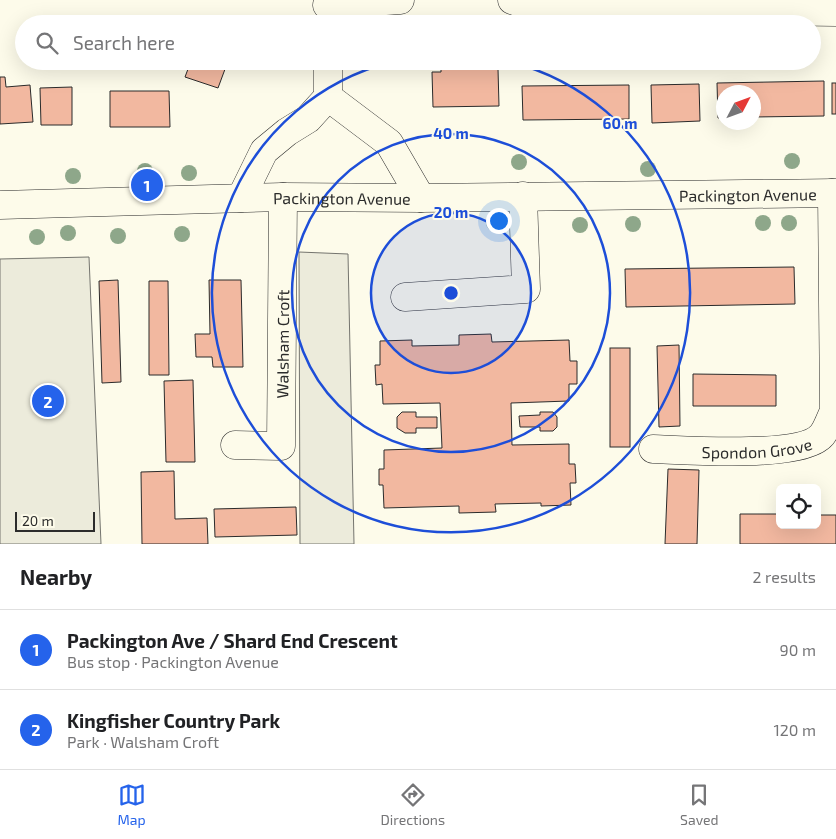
<!DOCTYPE html>
<html lang="en">
<head>
<meta charset="utf-8">
<style>
  :root { --surface:#fff; --page:#f2f2f2; --text:#202124; --muted:#757577; --line:#e0e0e0; --accent:#2563eb }
  body { margin:0; font-family:"Exo 2",sans-serif; background:var(--page); color:var(--text) }
  .controls { position:absolute; right:15px; bottom:15px; display:grid; overflow:hidden; border-radius:8px; box-shadow:0 5px 20px #0002 }
  .controls button { width:45px; height:45px; display:grid; place-items:center; padding:0; border:0; border-bottom:1px solid var(--line); background:var(--surface); color:var(--text); font:25px sans-serif }
  .compass { position:absolute; left:716px; top:85px; width:45px; height:45px; border-radius:50%; background:var(--surface); box-shadow:0 5px 20px #0002; rotate:49deg }
  .scale { position:absolute; left:15px; bottom:12px; width:80px; box-sizing:border-box; padding-left:5px; border:2px solid #2b2b2b; border-top:0; font-size:14px; line-height:18px; white-space:nowrap; color:#2b2b2b; -webkit-text-stroke:4px #fdfbea; paint-order:stroke }
  .you { position:absolute; left:498px; top:220px; width:18px; height:18px; margin:-12px; border:4px solid #fff; border-radius:50%; background:#1a73e8; box-shadow:0 0 0 8px #1a73e833 }
  .badge { display:grid; place-items:center; width:32px; height:32px; border-radius:50%; background:var(--accent); color:#fff; font-size:16px; font-weight:700 }
  .pin { position:absolute; translate:-50% -50%; border:2px solid #fff; box-shadow:0 1px 5px #0006 }
  .list { margin:0; padding:0; list-style:none }
  h2 { display:flex; justify-content:space-between; align-items:center; height:65px; margin:0; padding:0 20px; font-size:21px }
  h2 small { font-size:16px; font-weight:400; color:var(--muted) }
  .list li { display:grid; grid-template-columns:32px 1fr auto; gap:15px; align-items:center; box-sizing:border-box; height:80px; padding:0 20px; border-top:1px solid var(--line) }
  .list b { display:block; font-size:19px; white-space:nowrap }
  .list p { margin:0; font-size:16px; white-space:nowrap; color:var(--muted) }
  .list em { font-size:16px; font-style:normal; color:var(--muted) }
  .icon { flex:none; width:28px; height:28px; fill:none; stroke:currentColor; stroke-width:2; stroke-linecap:round; stroke-linejoin:round }
  .map { position:relative; flex:none; width:836px; height:544px; overflow:hidden }
  .search { position:absolute; background:var(--surface); box-shadow:0 5px 20px #0002; left:15px; right:15px; top:15px; height:55px; display:flex; align-items:center; gap:12px; box-sizing:border-box; padding:0 18px; border-radius:28px; color:var(--muted); font-size:19px }
  .sheet { height:225px; background:var(--surface) }
  nav { display:flex; justify-content:space-around; align-items:center; box-sizing:border-box; height:70px; border-top:1px solid var(--line); background:var(--surface); font-size:14px; color:var(--muted) }
  nav a { display:grid; justify-items:center; gap:2px }
  nav .on { color:var(--accent) }
  .map>svg:first-child { display:block }
</style>
</head>
<body>
<div class="map">
<svg width="836" height="544" viewBox="0 0 836 544">
  <rect width="100%" height="100%" fill="#fdfbea"/>
  <g fill="#ecebdb" stroke="#74746e">
    <polygon points="299,252 348,254 354,544 300,544"/>
    <polygon points="89,257 101,544 0,544 0,259"/>
  </g>
  <g fill="#f2b8a0" stroke="#2b2b2b">
    <polygon points="191,61 228,61 218,88 185,77"/>
    <polygon points="441,61 478,61 479,69 498,69 499,106 433,107 432,72 441,72"/>
    <polygon points="0,77 5,77 6,87 30,85 33,122 0,124"/>
    <polygon points="824,81 824,116 754,117 754,92 724,92 724,118 718,118 717,83"/>
    <rect x="832" y="83" width="4" height="31"/>
    <polygon points="699,84 700,121 652,123 651,85"/>
    <polygon points="629,85 629,119 523,120 522,86"/>
    <polygon points="72,87 72,125 41,125 40,88"/>
    <polygon points="110,91 169,91 170,127 110,127"/>
    <polygon points="794,267 795,304 626,307 625,269"/>
    <polygon points="118,280 121,382 102,383 99,281"/>
    <polygon points="209,280 241,280 243,367 213,367 212,357 196,357 195,334 210,334"/>
    <polygon points="149,281 168,281 169,375 149,375"/>
    <polygon points="491,334 492,342 569,340 570,361 577,361 577,384 569,384 569,401 511,403 512,445 569,444 569,464 575,464 576,483 570,483 571,505 541,506 541,503 495,504 496,512 459,513 459,506 384,508 383,485 379,485 379,469 384,469 384,450 442,448 440,403 383,404 382,384 376,385 375,365 380,365 380,341 412,340 412,346 459,345 459,335"/>
    <polygon points="679,345 680,426 659,427 657,346"/>
    <rect x="610" y="348" width="20" height="99"/>
    <polygon points="693,374 776,375 776,406 693,406"/>
    <polygon points="193,380 195,462 166,462 164,381"/>
    <polygon points="402,412 416,412 416,417 437,417 437,428 416,428 416,433 405,433 397,428 397,417"/>
    <polygon points="540,412 553,412 557,417 557,427 553,431 540,431 540,427 520,427 519,416 540,415"/>
    <polygon points="668,469 699,470 697,544 665,544"/>
    <polygon points="174,471 175,519 207,518 208,544 142,544 141,472"/>
    <polygon points="296,507 297,535 215,537 214,509"/>
    <polygon points="740,514 780,514 780,525 817,525 817,515 836,515 836,544 740,544"/>
  </g>
  <g fill="none" stroke-linecap="round" stroke-linejoin="round">
    <g stroke="#2b2b2b" stroke-width="29">
      <g id="minor">
        <polyline points="512,0 534,8 836,12"/>
        <polyline points="327,5 400,0"/>
        <polyline points="328,97 389,143 421,198"/>
        <polyline points="241,198 264,151 287,132 308,119 328,97 328,61"/>
        <path id="s1" d="M0 205 283 197 421 198 836 193"/>
        <polyline points="405,297 526,289 523,196"/>
        <path id="s2" d="M235 445 281 446 283 197"/>
        <path id="s3" d="M653 449C686 450 802 459 822 435 827 429 830 419 834 411L832 193"/>
      </g>
    </g>
    <use href="#minor" stroke="#fdfbea" stroke-width="28"/>
  </g>
  <g fill="#8ea78a">
    <circle cx="792" cy="161" r="8"/>
    <circle cx="519" cy="162" r="8"/>
    <circle cx="648" cy="169" r="8"/>
    <circle cx="145" cy="171" r="8"/>
    <circle cx="189" cy="173" r="8"/>
    <circle cx="73" cy="176" r="8"/>
    <circle cx="494" cy="223" r="8"/>
    <circle cx="763" cy="223" r="8"/>
    <circle cx="789" cy="223" r="8"/>
    <circle cx="633" cy="224" r="8"/>
    <circle cx="580" cy="225" r="8"/>
    <circle cx="68" cy="233" r="8"/>
    <circle cx="182" cy="234" r="8"/>
    <circle cx="118" cy="236" r="8"/>
    <circle cx="37" cy="237" r="8"/>
  </g>
  <circle cx="451" cy="293" r="80" fill="#1d4ed8" fill-opacity=".12"/>
  <g fill="none" stroke="#1d4ed8" stroke-width="2.5">
    <circle cx="451" cy="293" r="80"/>
    <circle cx="451" cy="293" r="159"/>
    <path d="M511 62A239 239 0 1 1 391 62"/>
  </g>
  <g text-anchor="middle" dominant-baseline="central" stroke-width="4" stroke-linejoin="round" paint-order="stroke">
    <g font-size="16" fill="#2b2b2b" stroke="#fdfbea">
      <text stroke="none"><textPath href="#s1" startOffset="748">Packington Avenue</textPath></text>
      <text stroke="none"><textPath href="#s1" startOffset="342">Packington Avenue</textPath></text>
      <text stroke="none"><textPath href="#s2" startOffset="148">Walsham Croft</textPath></text>
      <text stroke="none"><textPath href="#s3" startOffset="104">Spondon Grove</textPath></text>
    </g>
  </g>
  <circle cx="451" cy="293" r="8" fill="#1d4ed8" stroke="#fdfbea" stroke-width="2.5"/>
  <g font-size="15" text-anchor="middle" font-weight="bold" fill="#1d4ed8" stroke="#fdfbea" stroke-width="4" stroke-linejoin="round" paint-order="stroke">
    <text x="620" y="129">60 m</text>
    <text x="451" y="139">40 m</text>
    <text x="451" y="218">20 m</text>
  </g>
</svg>
<div class="controls">
<button><svg class="icon" aria-label="locate" viewBox="0 0 24 24"><circle cx="12" cy="12" r="6"/><path d="M12 2v4M12 18v4M2 12h4M18 12h4"/></svg></button>
</div>
<svg class="compass" viewBox="-18 -18 36 36"><path d="M0-13l5 13h-10z" fill="#e53935"/><path d="M0 13l5-13h-10z" fill="#757577"/></svg>
<div class="scale">20 m</div>
<div class="you"></div>
<div class="pin badge" style="left:147px;top:185px">1</div>
<div class="pin badge" style="left:48px;top:401px">2</div>
<div class="search"><svg class="icon" aria-label="search" viewBox="0 0 24 24"><circle cx="10" cy="10" r="6"/><path d="M15 15l6 6"/></svg>Search here</div>
</div>
<section class="sheet">
<h2>Nearby<small>2 results</small></h2>
<ul class="list">
<li><span class="badge">1</span><div><b>Packington Ave / Shard End Crescent</b><p>Bus stop · Packington Avenue</p></div><em>90 m</em></li>
<li><span class="badge">2</span><div><b>Kingfisher Country Park</b><p>Park · Walsham Croft</p></div><em>120 m</em></li>
</ul>
</section>
<nav>
<a class="on"><svg class="icon" aria-label="map" viewBox="0 0 24 24"><path d="M3 6l6-2 6 2 6-2v14l-6 2-6-2-6 2zM9 4v14M15 6v14"/></svg>Map</a>
<a><svg class="icon" aria-label="directions" viewBox="0 0 24 24"><path d="M12 3l9 9-9 9-9-9zM9 14v-3h6M13 9l2 2-2 2"/></svg>Directions</a>
<a><svg class="icon" aria-label="saved" viewBox="0 0 24 24"><path d="M7 4h10v16l-5-4-5 4z"/></svg>Saved</a>
</nav>
</body>
</html>
